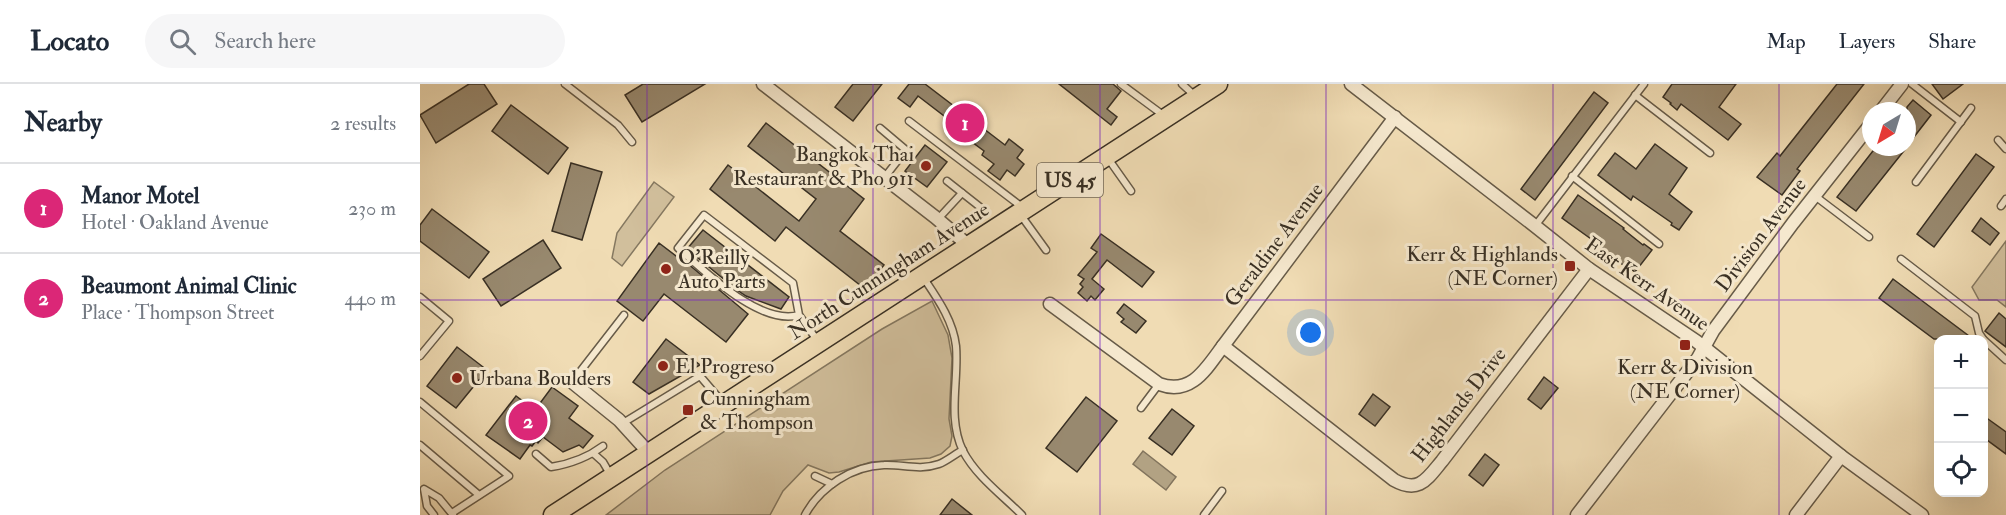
<!DOCTYPE html>
<html lang="en">
<head>
<meta charset="utf-8">
<style>
  :root { --surface:#fff; --page:#f6f6f7; --text:#1f2937; --muted:#747a83; --line:#e0e1e3; --accent:#db2777 }
  body { margin:0; font-family:"IM FELL Double Pica",serif; background:var(--page); color:var(--text) }
  .controls { position:absolute; right:18px; bottom:18px; display:grid; overflow:hidden; border-radius:12px; box-shadow:0 6px 24px #0002 }
  .controls button { width:54px; height:54px; display:grid; place-items:center; padding:0; border:0; border-bottom:2px solid var(--line); background:var(--surface); color:var(--text); font:30px sans-serif }
  .compass { position:absolute; left:1442px; top:18px; width:54px; height:54px; border-radius:50%; background:var(--surface); box-shadow:0 6px 24px #0002; rotate:218deg }
  .you { position:absolute; left:891px; top:249px; width:21px; height:21px; margin:-15px; border:4px solid #fff; border-radius:50%; background:#1a73e8; box-shadow:0 0 0 9px #1a73e833 }
  .badge { display:grid; place-items:center; width:39px; height:39px; border-radius:50%; background:var(--accent); color:#fff; font-size:20px; font-weight:700 }
  .pin { position:absolute; translate:-50% -50%; border:3px solid #fff; box-shadow:0 2px 6px #0006 }
  .list { margin:0; padding:0; list-style:none }
  h2 { display:flex; justify-content:space-between; align-items:center; height:78px; margin:0; padding:0 24px; font-size:26px }
  h2 small { font-size:20px; font-weight:400; color:var(--muted) }
  .list li { display:grid; grid-template-columns:39px 1fr auto; gap:18px; align-items:center; box-sizing:border-box; height:90px; padding:0 24px; border-top:2px solid var(--line) }
  .list b { display:block; font-size:22px; white-space:nowrap }
  .list p { margin:0; font-size:20px; white-space:nowrap; color:var(--muted) }
  .list em { font-size:20px; font-style:normal; color:var(--muted) }
  .icon { flex:none; width:33px; height:33px; fill:none; stroke:currentColor; stroke-width:2; stroke-linecap:round; stroke-linejoin:round }
  .map { position:relative; flex:none; width:1586px; height:431px; overflow:hidden }
  header { display:flex; align-items:center; gap:36px; box-sizing:border-box; height:84px; padding:0 30px; background:var(--surface); border-bottom:2px solid var(--line) }
  header strong { font-size:28px }
  nav { display:flex; gap:33px; margin-inline-start:auto; font-size:21px }
  .search { width:420px; height:54px; background:var(--page); display:flex; align-items:center; gap:15px; box-sizing:border-box; padding:0 21px; border-radius:33px; color:var(--muted); font-size:22px }
  main { display:flex }
  aside { flex:1; background:var(--surface) }
  .map>svg:first-child { display:block }
</style>
</head>
<body>
<header>
<strong>Locato</strong>
<div class="search"><svg class="icon" aria-label="search" viewBox="0 0 24 24"><circle cx="10" cy="10" r="6"/><path d="M15 15l6 6"/></svg>Search here</div>
<nav><a>Map</a><a>Layers</a><a>Share</a></nav>
</header>
<main>
<aside>
<h2>Nearby<small>2 results</small></h2>
<ul class="list">
<li><span class="badge">1</span><div><b>Manor Motel</b><p>Hotel · Oakland Avenue</p></div><em>230 m</em></li>
<li><span class="badge">2</span><div><b>Beaumont Animal Clinic</b><p>Place · Thompson Street</p></div><em>440 m</em></li>
</ul>
</aside>
<div class="map">
<svg width="1586" height="431" viewBox="0 0 1586 431">
  <rect width="100%" height="100%" fill="#f0dcb4"/>
  <filter id="stains"><feTurbulence type="fractalNoise" baseFrequency=".00333" numOctaves="4"/><feColorMatrix values="0 0 0 0 .2 0 0 0 0 .09 0 0 0 0 .02 0 0 0 .5 -.17"/></filter>
  <radialGradient id="worn" r=".72"><stop offset=".6" stop-color="#630" stop-opacity="0"/><stop offset="1" stop-color="#630" stop-opacity=".3"/></radialGradient>
  <g fill="#d1bf9c" stroke="#857860" stroke-width="1.5">
    <polygon points="234,98 254,113 202,182 192,174 197,149"/>
    <polygon points="1586,157 1586,223 1577,216 1559,216 1552,203"/>
    <polygon points="512,217 528,251 532,274 529,335 532,352 530,362 521,370 510,374 451,378 419,388 409,389 388,381 363,407 350,431 186,431 245,386 462,245"/>
  </g>
  <polygon fill="#b2a283" stroke="#82745d" stroke-width="1.5" points="723,367 756,393 746,406 713,380"/>
  <g fill="#98896f" stroke="#393024" stroke-width="1.5">
    <polygon points="49,0 64,0 77,20 16,59 0,31"/>
    <polygon points="223,0 285,0 222,38 205,11"/>
    <polygon points="433,0 462,0 433,37 415,23"/>
    <polygon points="489,0 505,0 585,61 589,55 603,66 597,74 604,80 595,92 587,86 580,96 568,87 574,80 562,71 564,67 552,58 554,55 498,12 490,23 478,14"/>
    <polygon points="639,0 693,0 701,7 687,25 697,33 691,41"/>
    <polygon points="1252,0 1316,0 1299,23 1321,40 1308,56 1261,20 1257,26 1250,20 1251,19 1243,13"/>
    <polygon points="1417,0 1444,0 1377,85 1380,87 1362,111 1337,93 1357,69 1360,72"/>
    <polygon points="1512,0 1543,0 1523,15"/>
    <polygon points="1174,8 1188,19 1115,116 1101,105"/>
    <polygon points="1493,16 1511,31 1487,62 1487,23"/>
    <polygon points="91,21 148,64 128,90 72,47"/>
    <polygon points="346,39 444,115 420,147 464,181 445,205 366,143 355,157 290,105 308,81 379,137 396,115 328,62"/>
    <polygon points="1235,60 1267,84 1249,110 1272,128 1259,146 1251,141 1252,139 1213,112 1211,116 1178,91 1195,69 1216,85"/>
    <polygon points="505,61 527,78 507,103 485,87"/>
    <polygon points="1456,63 1487,63 1436,127 1417,113"/>
    <polygon points="1556,70 1574,83 1514,163 1497,150"/>
    <polygon points="151,79 182,88 162,156 132,147"/>
    <polygon points="1158,111 1204,144 1203,145 1223,161 1224,160 1232,166 1215,188 1208,183 1207,184 1184,166 1185,165 1142,134"/>
    <polygon points="12,125 69,168 49,194 0,157 0,141"/>
    <polygon points="1561,134 1579,149 1570,161 1552,147"/>
    <polygon points="283,146 369,213 361,225 326,212 317,206 267,165"/>
    <polygon points="681,150 734,188 722,203 687,176 672,195 684,205 675,216 671,212 667,217 658,209 663,203 660,200 664,195 658,191 677,168 671,164"/>
    <polygon points="123,156 141,184 81,222 63,195"/>
    <polygon points="239,159 260,175 261,174 328,230 306,258 244,210 223,237 197,217"/>
    <polygon points="1473,195 1553,255 1514,255 1459,214"/>
    <polygon points="704,220 726,237 716,249 701,238 704,235 697,229"/>
    <polygon points="1579,229 1586,235 1586,263 1565,247"/>
    <polygon points="246,255 280,281 229,310 213,298"/>
    <polygon points="37,263 67,286 36,324 7,302"/>
    <polygon points="1124,293 1138,304 1121,325 1108,315"/>
    <polygon points="132,303 158,322 149,334 173,352 163,364 159,361 143,368 123,353 118,359 116,357 112,362 110,361 100,375 66,351 96,312 115,326"/>
    <polygon points="953,310 970,323 955,342 939,330"/>
    <polygon points="666,313 697,337 657,388 626,364"/>
    <polygon points="752,325 774,342 752,371 729,354"/>
    <polygon points="1568,335 1586,348 1586,370 1563,353 1563,341"/>
    <polygon points="1065,370 1079,381 1063,402 1049,391"/>
    <polygon points="532,415 552,431 520,431"/>
  </g>
  <g fill="none" stroke-linecap="round" stroke-linejoin="round">
    <g stroke="#675b48" stroke-width="9">
      <g id="lane">
        <polyline points="145,0 198,41 212,58"/>
        <polyline points="701,0 743,31"/>
        <polyline points="762,0 774,11"/>
        <polyline points="1492,0 1541,38"/>
        <polyline points="1215,11 1290,69"/>
        <polyline points="489,37 602,123"/>
        <polyline points="460,44 486,66 464,94"/>
        <polyline points="1578,56 1586,65"/>
        <polyline points="687,73 711,107"/>
        <polyline points="1152,92 1239,160"/>
        <polyline points="527,97 560,123"/>
        <polyline points="1496,98 1551,24"/>
        <polyline points="1395,112 1449,153"/>
        <polyline points="1581,122 1586,115"/>
        <polyline points="600,130 626,166"/>
        <polyline points="518,135 542,109"/>
        <polyline points="1115,142 1224,0"/>
        <polyline points="1481,175 1555,232 1559,249 1563,255"/>
        <path d="M503 193C517 214 533 236 536 262 539 297 527 334 543 367 556 392 582 411 602 431"/>
        <polyline points="0,213 29,237 0,272"/>
        <path d="M379 231C340 242 286 188 258 164L284 131 373 199 379 231 397 256"/>
        <polyline points="1564,256 1586,276"/>
        <polyline points="152,298 204,231"/>
        <polyline points="0,318 89,392 32,429"/>
        <polyline points="721,324 739,300"/>
        <polyline points="203,339 280,292 303,319"/>
        <polyline points="0,361 59,411"/>
        <polyline points="173,369 183,378 190,390"/>
        <path d="M116 370 131 383C150 380 167 374 183 362"/>
        <polyline points="395,392 412,400"/>
        <polyline points="14,431 7,422 4,405 19,414 33,431"/>
        <path d="M385 431C400 403 432 382 464 381 482 380 499 387 519 380 527 377 535 370 543 366"/>
        <polyline points="784,431 802,407"/>
      </g>
    </g>
    <g stroke="#675b48" stroke-width="15">
      <g id="street">
        <polyline points="343,0 515,133 549,162"/>
        <polyline points="931,0 1115,142 1169,185 1276,257 1421,372 1502,431"/>
        <polyline points="1461,27 1482,0"/>
        <path d="M630 220 739 300C771 312 786 285 803 262L975 33"/>
        <path d="M803 262 974 396C999 410 1007 395 1022 377L1169 185"/>
        <polyline points="152,298 199,336 229,369"/>
        <polyline points="1157,431 1278,274 1293,247 1373,139 1451,40"/>
        <polyline points="1376,431 1421,372"/>
      </g>
    </g>
    <g stroke="#393024" stroke-width="21">
      <polyline id="primary" points="133,431 798,0"/>
    </g>
    <use href="#lane" stroke="#f5e8ce" stroke-width="6"/>
    <use href="#street" stroke="#f5e8ce" stroke-width="12"/>
    <use href="#primary" stroke="#f0dcb4" stroke-width="18"/>
  </g>
  <path fill="none" stroke="#7b2cbf" stroke-width="1.5" stroke-opacity="0.55" d="M227 0V431M453 0V431M680 0V431M906 0V431M1133 0V431M1359 0V431M0 216H1586"/>
  <g fill="#8f2418" stroke="#f5e8ce" stroke-width="2">
    <circle cx="506" cy="82" r="6"/>
    <rect x="1144" y="176" width="12" height="12" rx="3"/>
    <circle cx="246" cy="185" r="6"/>
    <rect x="1259" y="255" width="12" height="12" rx="3"/>
    <circle cx="243" cy="282" r="6"/>
    <circle cx="37" cy="294" r="6"/>
    <rect x="262" y="320" width="12" height="12" rx="3"/>
  </g>
  <g text-anchor="middle" dominant-baseline="central" stroke-width="6" stroke-linejoin="round" paint-order="stroke">
    <rect fill="#f5e8ce" stroke="#716757" stroke-width="1.5" x="617" y="79" width="66" height="34" rx="4.5"/>
    <g font-size="20" font-weight="bold" fill="#393024">
      <text x="650" y="96">US 45</text>
    </g>
    <g font-size="21" fill="#393024" stroke="#f5e8ce" text-anchor="start">
      <text x="494" y="70" text-anchor="end">Bangkok Thai<tspan x="494" dy="24">Restaurant &amp; Pho 911</tspan></text>
      <text x="1138" y="170" text-anchor="end">Kerr &amp; Highlands<tspan x="1138" dy="24">(NE Corner)</tspan></text>
      <text x="258" y="173">O'Reilly<tspan x="258" dy="24">Auto Parts</tspan></text>
      <text x="255" y="282">El Progreso</text>
      <text x="1265" y="283" text-anchor="middle">Kerr &amp; Division<tspan x="1265" dy="24">(NE Corner)</tspan></text>
      <text x="49" y="294">Urbana Boulders</text>
      <text x="280" y="314">Cunningham<tspan x="280" dy="24">&amp; Thompson</tspan></text>
    </g>
    <g font-size="21" fill="#393024" stroke="#f5e8ce">
      <text transform="translate(1341 151) rotate(-53)">Division Avenue</text>
      <text transform="translate(854 161) rotate(-53)">Geraldine Avenue</text>
      <text transform="translate(469 187) rotate(-33)">North Cunningham Avenue</text>
      <text transform="translate(1227 200) rotate(35)">East Kerr Avenue</text>
      <text transform="translate(1039 321) rotate(-52)">Highlands Drive</text>
    </g>
  </g>
  <rect width="100%" height="100%" filter="url(#stains)"/>
  <rect width="100%" height="100%" fill="url(#worn)"/>
</svg>
<div class="controls">
<button>+</button>
<button>−</button>
<button><svg class="icon" aria-label="locate" viewBox="0 0 24 24"><circle cx="12" cy="12" r="6"/><path d="M12 2v4M12 18v4M2 12h4M18 12h4"/></svg></button>
</div>
<svg class="compass" viewBox="-18 -18 36 36"><path d="M0-13l5 13h-10z" fill="#e53935"/><path d="M0 13l5-13h-10z" fill="#747a83"/></svg>
<div class="you"></div>
<div class="pin badge" style="left:545px;top:39px">1</div>
<div class="pin badge" style="left:108px;top:337px">2</div>
</div>
</main>
</body>
</html>
